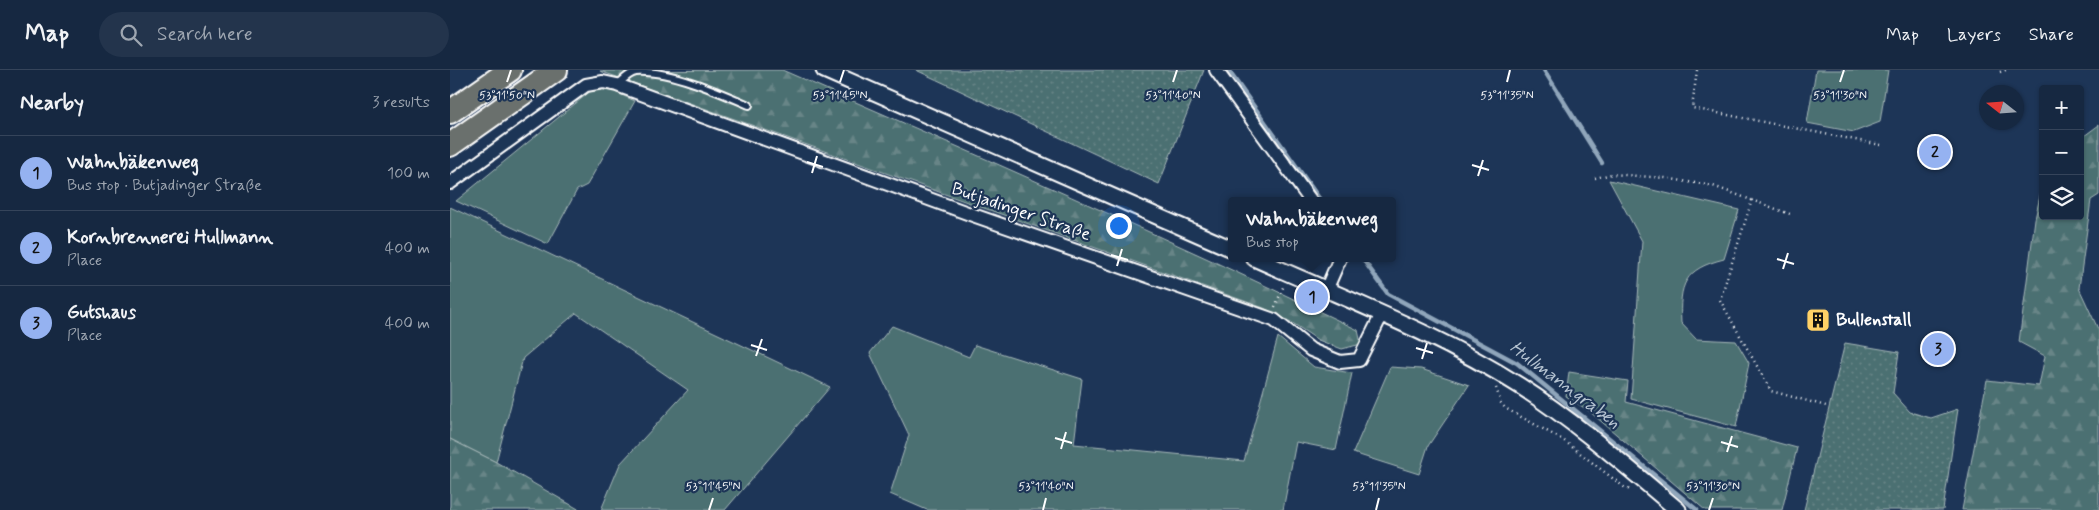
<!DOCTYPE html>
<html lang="en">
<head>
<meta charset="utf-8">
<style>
  :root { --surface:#162841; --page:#23344c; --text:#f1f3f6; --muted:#9ea6b1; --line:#35445a; --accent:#95b2f1 }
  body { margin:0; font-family:Mynerve,sans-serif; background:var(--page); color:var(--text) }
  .controls { position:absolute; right:15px; top:15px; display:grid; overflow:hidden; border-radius:5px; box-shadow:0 1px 4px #0004 }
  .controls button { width:45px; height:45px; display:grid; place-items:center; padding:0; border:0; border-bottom:1px solid var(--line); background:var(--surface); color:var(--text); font:25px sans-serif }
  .compass { position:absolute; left:1529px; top:15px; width:45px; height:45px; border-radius:50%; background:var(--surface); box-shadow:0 1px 4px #0004; rotate:287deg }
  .you { position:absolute; left:668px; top:155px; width:18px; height:18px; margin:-12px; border:4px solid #fff; border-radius:50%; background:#1a73e8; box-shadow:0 0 0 8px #1a73e833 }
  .badge { display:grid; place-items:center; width:32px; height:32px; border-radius:50%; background:var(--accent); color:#111; font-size:16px; font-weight:700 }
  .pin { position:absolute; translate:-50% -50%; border:2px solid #fff; box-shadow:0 1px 5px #0006 }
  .popup { position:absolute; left:778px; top:127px; width:168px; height:65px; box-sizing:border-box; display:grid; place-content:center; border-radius:5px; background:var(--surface); filter:drop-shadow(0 1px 4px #0005); font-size:16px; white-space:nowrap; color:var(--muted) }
  .popup b { font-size:19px; color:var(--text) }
  .popup::after { content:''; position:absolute; left:50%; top:100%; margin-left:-10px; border:10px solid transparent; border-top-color:var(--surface) }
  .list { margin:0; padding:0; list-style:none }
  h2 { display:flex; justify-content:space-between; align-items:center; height:65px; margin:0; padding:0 20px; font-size:21px }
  h2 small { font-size:16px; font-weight:400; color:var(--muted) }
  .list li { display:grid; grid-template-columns:32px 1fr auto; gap:15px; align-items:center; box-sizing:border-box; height:75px; padding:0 20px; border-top:1px solid var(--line) }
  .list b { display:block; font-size:19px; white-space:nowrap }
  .list p { margin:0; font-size:16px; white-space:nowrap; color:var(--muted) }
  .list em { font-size:16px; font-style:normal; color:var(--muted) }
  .icon { flex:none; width:28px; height:28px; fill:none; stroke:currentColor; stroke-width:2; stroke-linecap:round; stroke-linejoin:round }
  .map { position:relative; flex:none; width:1649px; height:440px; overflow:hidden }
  header { display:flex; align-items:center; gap:30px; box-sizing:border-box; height:70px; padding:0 25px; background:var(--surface); border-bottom:1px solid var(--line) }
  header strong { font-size:24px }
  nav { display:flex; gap:28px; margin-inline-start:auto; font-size:18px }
  .search { width:350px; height:45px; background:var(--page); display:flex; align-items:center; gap:12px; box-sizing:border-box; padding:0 18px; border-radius:28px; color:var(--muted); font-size:19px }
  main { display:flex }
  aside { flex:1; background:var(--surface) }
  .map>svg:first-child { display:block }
</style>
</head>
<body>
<header>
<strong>Map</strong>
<div class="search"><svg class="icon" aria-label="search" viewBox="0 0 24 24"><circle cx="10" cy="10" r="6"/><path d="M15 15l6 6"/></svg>Search here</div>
<nav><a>Map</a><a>Layers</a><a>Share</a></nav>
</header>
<main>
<aside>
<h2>Nearby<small>3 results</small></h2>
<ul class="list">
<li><span class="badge">1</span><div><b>Wahnbäkenweg</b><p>Bus stop · Butjadinger Straße</p></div><em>100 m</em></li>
<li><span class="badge">2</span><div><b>Kornbrennerei Hullmann</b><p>Place</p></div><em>400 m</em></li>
<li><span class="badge">3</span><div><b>Gutshaus</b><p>Place</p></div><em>400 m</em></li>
</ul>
</aside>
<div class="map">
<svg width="1649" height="440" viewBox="0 0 1649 440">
  <defs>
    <pattern id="forest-firs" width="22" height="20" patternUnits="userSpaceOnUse" patternTransform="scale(1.25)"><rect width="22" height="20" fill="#4c7072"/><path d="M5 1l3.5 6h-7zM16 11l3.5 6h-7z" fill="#678587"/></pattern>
    <pattern id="park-dots" width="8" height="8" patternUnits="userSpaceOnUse" patternTransform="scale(1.25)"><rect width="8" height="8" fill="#4c7072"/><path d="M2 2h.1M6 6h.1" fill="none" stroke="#678587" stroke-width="1.8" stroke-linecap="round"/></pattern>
  </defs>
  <rect width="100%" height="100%" fill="#1d3557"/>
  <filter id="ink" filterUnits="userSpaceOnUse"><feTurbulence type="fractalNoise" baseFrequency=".02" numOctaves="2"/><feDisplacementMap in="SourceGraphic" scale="10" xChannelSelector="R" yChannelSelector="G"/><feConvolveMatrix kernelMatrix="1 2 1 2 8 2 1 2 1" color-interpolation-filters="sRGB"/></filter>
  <g filter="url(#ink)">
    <g fill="#4c7072" stroke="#a6b8b8">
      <polygon points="1366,0 1438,0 1430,52 1404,62 1357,53"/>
      <polygon points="158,19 185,31 137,115 127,120 98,174 6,131 142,20"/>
      <path d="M1159 110 1289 140 1274 189C1234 199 1229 214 1231 253L1246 269 1286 271 1299 293 1286 357 1181 329 1192 171Z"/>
      <polygon points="0,137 380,317 275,440 151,440 170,394 238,320 126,243 73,288 46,392 0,369"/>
      <polygon points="442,256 519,287 525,275 632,309 624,374 794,391 828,267 864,297 902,303 886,380 846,372 833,440 477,440 440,424 459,365 420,283"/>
      <polygon points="940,297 971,299 1019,315 978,376 969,404 903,383"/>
    </g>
    <g fill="url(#forest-firs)" stroke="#a6b8b8">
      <path d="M332 0C525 84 719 168 908 260L911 274 892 279 868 270 841 252 814 238 150 1Z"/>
      <polygon points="1649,55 1649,125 1641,130 1629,218 1649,261 1649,440 1512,440 1537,310 1589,316 1595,286 1569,272 1585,149 1593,112 1593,146 1630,146 1630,69"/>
      <polygon points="1119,302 1178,311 1176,332 1347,378 1332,440 1255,440 1139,341 1116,326"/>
      <polygon points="0,369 46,392 130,440 0,440"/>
    </g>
    <g fill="url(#park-dots)" stroke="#a6b8b8">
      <polygon points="466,0 754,0 709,114"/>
      <polygon points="1395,273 1449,282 1443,323 1460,342 1481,348 1508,339 1493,440 1354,440"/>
    </g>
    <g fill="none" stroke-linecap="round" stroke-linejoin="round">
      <g stroke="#90a6bb" stroke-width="4.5">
        <polyline points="778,0 871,131"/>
        <polyline points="1094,0 1152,93"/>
        <polyline points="912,188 938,224 1067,293 1247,440"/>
      </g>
      <g stroke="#fff" stroke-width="10">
        <path id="service" d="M167 15C172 11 179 3 186 2 219 0 269 22 299 35"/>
      </g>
      <g stroke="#fff" stroke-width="16">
        <g id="minor">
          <polyline points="766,0 861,131"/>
          <polyline points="0,113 136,15 153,12 167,15 520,144 824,250 861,280 890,292 909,290 932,244"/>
          <polyline points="876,220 890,188"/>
        </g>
      </g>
      <g stroke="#fff" stroke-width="19">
        <g id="tertiary">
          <polyline points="374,0 782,179"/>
          <path d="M804 188C893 228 987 263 1070 316 1126 352 1177 397 1228 440"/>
        </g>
      </g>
      <g stroke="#fff" stroke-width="26">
        <g id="motorway">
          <polyline points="0,42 60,0"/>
          <polyline points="0,75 106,0"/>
        </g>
      </g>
      <g stroke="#fff" stroke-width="2.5" stroke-dasharray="1 4" stroke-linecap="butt">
        <polyline points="1247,0 1242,38 1431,75"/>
        <polyline points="1550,2 1556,0"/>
        <polyline points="1145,108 1162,104 1215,108 1263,116 1340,144"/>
        <polyline points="1302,130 1270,230 1321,321 1376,336"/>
        <polyline points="825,237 834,215"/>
        <polyline points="1046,318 1051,333 1055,338 1113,370 1174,417 1180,420"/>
      </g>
      <use href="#service" stroke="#1d3557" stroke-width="6"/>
      <use href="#minor" stroke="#1d3557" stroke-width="12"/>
      <use href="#tertiary" stroke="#1d3557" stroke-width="15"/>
      <use href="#motorway" stroke="#6b706d" stroke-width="22"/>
    </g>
  </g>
  <path fill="none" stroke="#fff" stroke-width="2" d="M57 12 61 0M390 12 394 0M723 12 727 0M1057 12 1060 0M1390 12 1394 0M357 92 373 97M1022 95 1039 100M362 103 367 86M1028 106 1033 90M661 185 678 190M1327 189 1344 194M667 196 672 179M1333 199 1338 183M301 275 317 280M966 278 983 283M306 286 312 269M972 289 977 273M605 368 622 373M1271 372 1288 377M611 379 616 362M1277 382 1282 366M259 440 263 428M593 440 596 428M926 440 929 428M1259 440 1263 428"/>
  <defs>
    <g id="building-square" transform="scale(1.25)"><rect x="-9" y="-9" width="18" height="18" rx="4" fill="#ffd166" stroke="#1d3557"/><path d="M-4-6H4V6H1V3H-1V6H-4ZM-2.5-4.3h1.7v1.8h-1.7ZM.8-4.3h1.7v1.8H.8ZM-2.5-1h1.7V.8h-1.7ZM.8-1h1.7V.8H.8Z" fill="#111"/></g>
  </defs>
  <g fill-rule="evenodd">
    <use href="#building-square" x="1368" y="250"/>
  </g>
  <g text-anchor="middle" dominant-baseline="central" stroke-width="4.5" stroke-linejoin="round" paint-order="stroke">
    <g font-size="18" fill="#fff" stroke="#1d3557">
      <text transform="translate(571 142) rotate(19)">Butjadinger Straße</text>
    </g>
    <g font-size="18" font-weight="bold" fill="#fff" stroke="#1d3557" text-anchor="start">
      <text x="1386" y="250">Bullenstall</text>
    </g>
    <g font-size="19" font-style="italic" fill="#b5c3d1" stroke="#1d3557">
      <text transform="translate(1115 315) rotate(37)">Hullmanngraben</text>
    </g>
  </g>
  <g font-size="12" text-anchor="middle" fill="#fff" stroke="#1d3557" stroke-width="4.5" stroke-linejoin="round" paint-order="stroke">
    <text x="57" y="29">53°11'50"N</text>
    <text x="390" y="29">53°11'45"N</text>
    <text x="723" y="29">53°11'40"N</text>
    <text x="1057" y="29">53°11'35"N</text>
    <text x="1390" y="29">53°11'30"N</text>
    <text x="263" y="420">53°11'45"N</text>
    <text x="596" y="420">53°11'40"N</text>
    <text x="929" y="420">53°11'35"N</text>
    <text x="1263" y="420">53°11'30"N</text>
  </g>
</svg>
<div class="controls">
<button>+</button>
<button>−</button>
<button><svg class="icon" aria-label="layers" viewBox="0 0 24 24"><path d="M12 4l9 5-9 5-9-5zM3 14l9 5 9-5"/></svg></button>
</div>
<svg class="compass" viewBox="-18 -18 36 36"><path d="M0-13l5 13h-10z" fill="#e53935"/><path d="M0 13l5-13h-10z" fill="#9ea6b1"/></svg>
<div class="you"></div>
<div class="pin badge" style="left:862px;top:227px">1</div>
<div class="popup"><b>Wahnbäkenweg</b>Bus stop</div>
<div class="pin badge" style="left:1485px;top:82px">2</div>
<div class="pin badge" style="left:1488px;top:279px">3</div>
</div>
</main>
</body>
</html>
